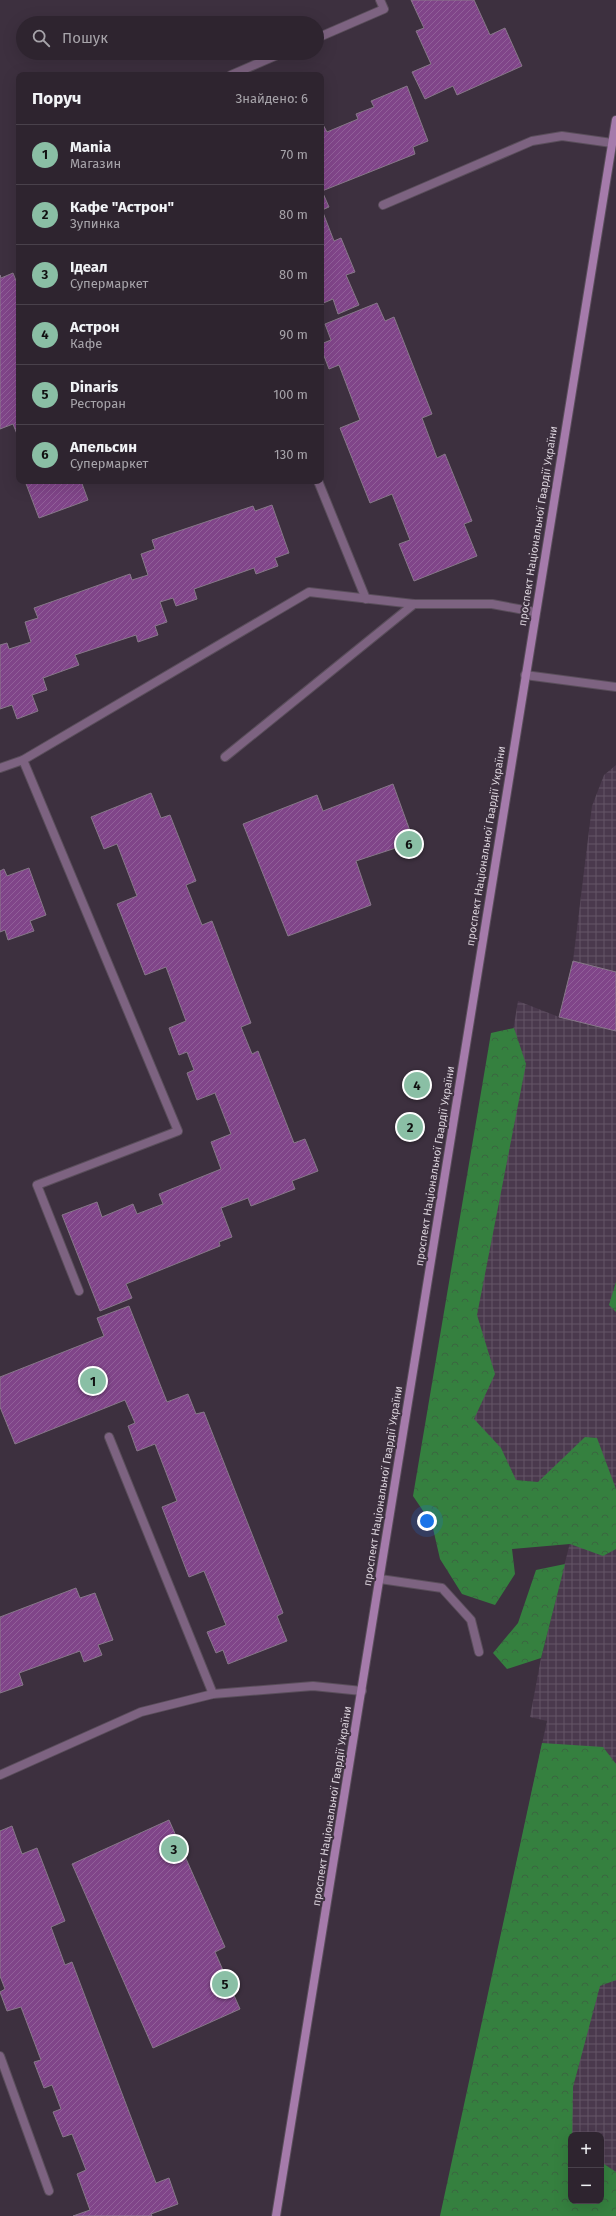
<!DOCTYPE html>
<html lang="uk">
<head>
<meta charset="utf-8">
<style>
  :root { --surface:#2e242f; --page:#362c37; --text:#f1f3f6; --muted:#a7a4aa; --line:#49414b; --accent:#8abfa5 }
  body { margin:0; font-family:"Fira Sans",sans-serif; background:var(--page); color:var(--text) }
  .controls { position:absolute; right:12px; bottom:12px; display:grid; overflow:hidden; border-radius:8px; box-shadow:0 4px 16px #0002 }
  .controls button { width:36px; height:36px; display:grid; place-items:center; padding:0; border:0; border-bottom:1px solid var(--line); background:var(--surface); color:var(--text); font:20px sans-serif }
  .you { position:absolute; left:427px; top:1521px; width:14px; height:14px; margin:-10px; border:3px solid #fff; border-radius:50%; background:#1a73e8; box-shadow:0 0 0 6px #1a73e833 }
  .badge { display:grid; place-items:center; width:26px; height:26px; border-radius:50%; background:var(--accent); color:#111; font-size:13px; font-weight:700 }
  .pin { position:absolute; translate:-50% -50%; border:2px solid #fff; box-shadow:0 1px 4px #0006 }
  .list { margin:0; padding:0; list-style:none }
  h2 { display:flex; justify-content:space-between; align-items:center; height:52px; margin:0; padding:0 16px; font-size:17px }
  h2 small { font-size:13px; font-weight:400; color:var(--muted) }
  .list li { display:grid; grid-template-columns:26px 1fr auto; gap:12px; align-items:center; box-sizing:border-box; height:60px; padding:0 16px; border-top:1px solid var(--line) }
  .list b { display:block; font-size:15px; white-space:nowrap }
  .list p { margin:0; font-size:13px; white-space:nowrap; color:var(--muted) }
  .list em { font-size:13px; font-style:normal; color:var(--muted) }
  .icon { flex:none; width:22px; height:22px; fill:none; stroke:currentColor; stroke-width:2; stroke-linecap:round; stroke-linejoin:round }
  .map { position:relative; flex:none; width:616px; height:2216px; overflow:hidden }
  .search { position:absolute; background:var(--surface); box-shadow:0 4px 16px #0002; left:16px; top:16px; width:308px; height:44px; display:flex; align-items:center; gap:10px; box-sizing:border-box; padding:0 14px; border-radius:22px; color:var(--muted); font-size:15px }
  .panel { position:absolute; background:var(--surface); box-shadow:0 4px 16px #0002; left:16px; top:72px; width:308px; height:412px; border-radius:8px }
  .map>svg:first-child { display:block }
</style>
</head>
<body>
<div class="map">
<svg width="616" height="2216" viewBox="0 0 616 2216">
  <defs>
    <pattern id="industrial-grid" width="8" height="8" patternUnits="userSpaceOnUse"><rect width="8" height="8" fill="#4a394d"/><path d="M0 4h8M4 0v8" fill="none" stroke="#645566"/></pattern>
    <pattern id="forest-crowns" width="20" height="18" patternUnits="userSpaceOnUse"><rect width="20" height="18" fill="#35803f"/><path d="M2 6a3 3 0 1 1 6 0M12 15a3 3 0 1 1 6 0" fill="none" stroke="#3a6640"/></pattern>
    <pattern id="building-hatch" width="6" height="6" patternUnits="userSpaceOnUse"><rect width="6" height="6" fill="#804589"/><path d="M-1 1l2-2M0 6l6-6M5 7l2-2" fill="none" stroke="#915f99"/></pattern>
  </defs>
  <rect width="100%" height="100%" fill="#3d303f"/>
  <polygon fill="url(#industrial-grid)" points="616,765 616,2216 601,2201 601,2135 571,2135 451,2169 547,1721 530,1717 541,1658 584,1487 439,1472 518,1001 559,1017 573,961 592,806 604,775"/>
  <g fill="url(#forest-crowns)">
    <polygon points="514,1028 526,1064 477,1315 495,1374 474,1419 501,1448 516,1480 538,1482 585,1437 597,1438 616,1489 616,1549 603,1556 570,1544 512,1549 515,1574 495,1605 462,1594 440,1559 432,1524 413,1496 491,1033"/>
    <polygon points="616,1282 616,1312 609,1305"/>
    <polygon points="565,1564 541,1658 507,1669 493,1653 518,1623 536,1570"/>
    <polygon points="542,1743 603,1747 616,1764 616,1980 600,1986 573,2087 571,2201 601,2201 601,2162 616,2172 616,2216 440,2216"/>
  </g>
  <g fill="url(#building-hatch)" stroke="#877889">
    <polygon points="411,0 474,0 490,35 505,28 522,66 457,95 453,86 425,99 412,72 431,64 416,31 424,28"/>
    <polygon points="407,86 428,141 413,147 415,154 322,191 329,207 322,210 334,241 341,238 355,272 346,275 359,305 338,314 333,299 321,304 321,121 327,132 358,119 356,114 374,107 371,101"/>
    <polygon points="13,273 19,288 19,439 13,424 0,429 0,275 1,278"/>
    <polygon points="377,303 385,321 394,317 432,414 422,418 437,458 445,454 472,521 464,524 477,556 414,581 399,544 410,540 392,494 370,503 340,428 360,420 339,365 329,369 321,348 321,344 331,340 325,324"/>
    <polygon points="25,481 81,481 88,500 39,518"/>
    <polygon points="272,505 289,553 275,558 278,566 256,574 254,568 194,589 197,599 176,606 173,598 160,602 167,622 155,626 158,635 138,642 136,635 75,655 79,665 43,678 47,690 32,695 38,711 17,719 12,705 0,709 0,645 7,643 9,649 31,642 25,622 38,618 34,608 130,574 132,580 148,575 141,554 155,549 152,540 253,506 255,511"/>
    <polygon points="393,784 414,842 356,861 371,905 288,936 243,824 317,795 323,811"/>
    <polygon points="151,793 161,818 170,815 196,881 186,885 202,925 212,921 251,1023 241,1027 252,1054 258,1051 294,1143 305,1139 318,1171 292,1181 295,1189 251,1206 248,1198 221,1208 232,1237 219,1242 220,1246 126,1284 132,1298 100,1311 62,1215 97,1202 102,1217 133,1204 137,1214 163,1204 159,1194 221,1169 211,1142 231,1134 215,1093 197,1100 187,1073 194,1070 187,1052 179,1055 169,1028 186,1021 166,967 145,975 117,904 137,896 117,844 104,849 91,817"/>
    <polygon points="29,868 46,915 30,921 34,931 8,940 5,930 0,932 0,871 4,869 7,876"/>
    <polygon points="573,961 616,972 616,1031 559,1017"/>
    <polygon points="129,1306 167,1402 188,1394 196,1414 204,1412 283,1613 277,1616 287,1641 228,1664 223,1650 216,1653 207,1632 226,1625 204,1571 189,1577 162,1507 177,1501 155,1444 137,1451 128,1426 135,1423 125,1400 15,1444 0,1407 0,1377 104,1336 97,1318"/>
    <polygon points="76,1588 80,1598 95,1593 113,1640 98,1645 102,1655 84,1662 80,1651 19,1673 23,1685 0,1693 0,1617"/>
    <polygon points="169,1820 225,1947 215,1952 240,2009 153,2048 72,1864"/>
    <polygon points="12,1826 22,1854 37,1848 65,1921 51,1927 65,1965 72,1962 156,2183 169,2178 178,2204 151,2214 152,2216 73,2216 90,2210 77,2174 86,2170 72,2134 63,2137 53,2112 61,2109 52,2085 44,2088 34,2062 41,2060 21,2007 7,2011 0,1992 5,1989 0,1976 0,1831"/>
  </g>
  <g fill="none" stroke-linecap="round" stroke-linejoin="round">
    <g stroke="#5a4e5b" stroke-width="10">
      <g id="lane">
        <polyline points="317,38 384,9 380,0"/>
        <polyline points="231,75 282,53"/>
        <polyline points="383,205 532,141 562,136 612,143"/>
        <polyline points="318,481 366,599"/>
        <polyline points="225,757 414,604"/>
        <polyline points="23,760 178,1131 37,1185 79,1291"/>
        <polyline points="0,768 23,760 309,592 414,604 492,604 535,612"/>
        <polyline points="109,1437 213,1694"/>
        <polyline points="380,1579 442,1588 471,1620 479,1652"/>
        <polyline points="0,1775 141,1712 213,1694 313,1686 362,1691"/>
        <polyline points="0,2056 49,2191"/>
      </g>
    </g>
    <g stroke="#5a4e5b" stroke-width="10">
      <polyline id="street" points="525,675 616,687"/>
    </g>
    <g stroke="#5a4e5b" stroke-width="10">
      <polyline id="secondary" points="276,2216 616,120"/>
    </g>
    <use href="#lane" stroke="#7d6381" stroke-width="8"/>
    <use href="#street" stroke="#7d6381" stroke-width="8"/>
    <use href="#secondary" stroke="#a57bab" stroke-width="8"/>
  </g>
  <g text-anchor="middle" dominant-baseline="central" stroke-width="4" stroke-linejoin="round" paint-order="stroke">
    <g font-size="11" fill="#dcd4dd" stroke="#3d303f">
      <text transform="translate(538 526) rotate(-81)">проспект Національної Гвардії України</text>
      <text transform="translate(486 846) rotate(-81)">проспект Національної Гвардії України</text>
      <text transform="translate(435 1166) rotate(-81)">проспект Національної Гвардії України</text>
      <text transform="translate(383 1486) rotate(-81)">проспект Національної Гвардії України</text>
      <text transform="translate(332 1806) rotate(-81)">проспект Національної Гвардії України</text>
    </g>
  </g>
</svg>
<div class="controls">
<button>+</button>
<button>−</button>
</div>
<div class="you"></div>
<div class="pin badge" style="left:93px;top:1381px">1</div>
<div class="pin badge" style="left:410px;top:1127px">2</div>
<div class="pin badge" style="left:174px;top:1849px">3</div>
<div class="pin badge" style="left:417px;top:1085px">4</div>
<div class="pin badge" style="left:225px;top:1984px">5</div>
<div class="pin badge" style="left:409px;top:844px">6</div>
<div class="search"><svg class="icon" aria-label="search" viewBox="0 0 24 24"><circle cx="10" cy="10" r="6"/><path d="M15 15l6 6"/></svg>Пошук</div>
<section class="panel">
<h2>Поруч<small>Знайдено: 6</small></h2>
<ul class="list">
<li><span class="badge">1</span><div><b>Mania</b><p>Магазин</p></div><em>70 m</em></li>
<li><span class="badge">2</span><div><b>Кафе &quot;Астрон&quot;</b><p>Зупинка</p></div><em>80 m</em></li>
<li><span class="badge">3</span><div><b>Ідеал</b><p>Супермаркет</p></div><em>80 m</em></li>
<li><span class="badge">4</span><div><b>Астрон</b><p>Кафе</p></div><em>90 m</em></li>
<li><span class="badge">5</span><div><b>Dinaris</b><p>Ресторан</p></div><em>100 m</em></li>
<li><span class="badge">6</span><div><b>Апельсин</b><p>Супермаркет</p></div><em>130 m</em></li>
</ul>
</section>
</div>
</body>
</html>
